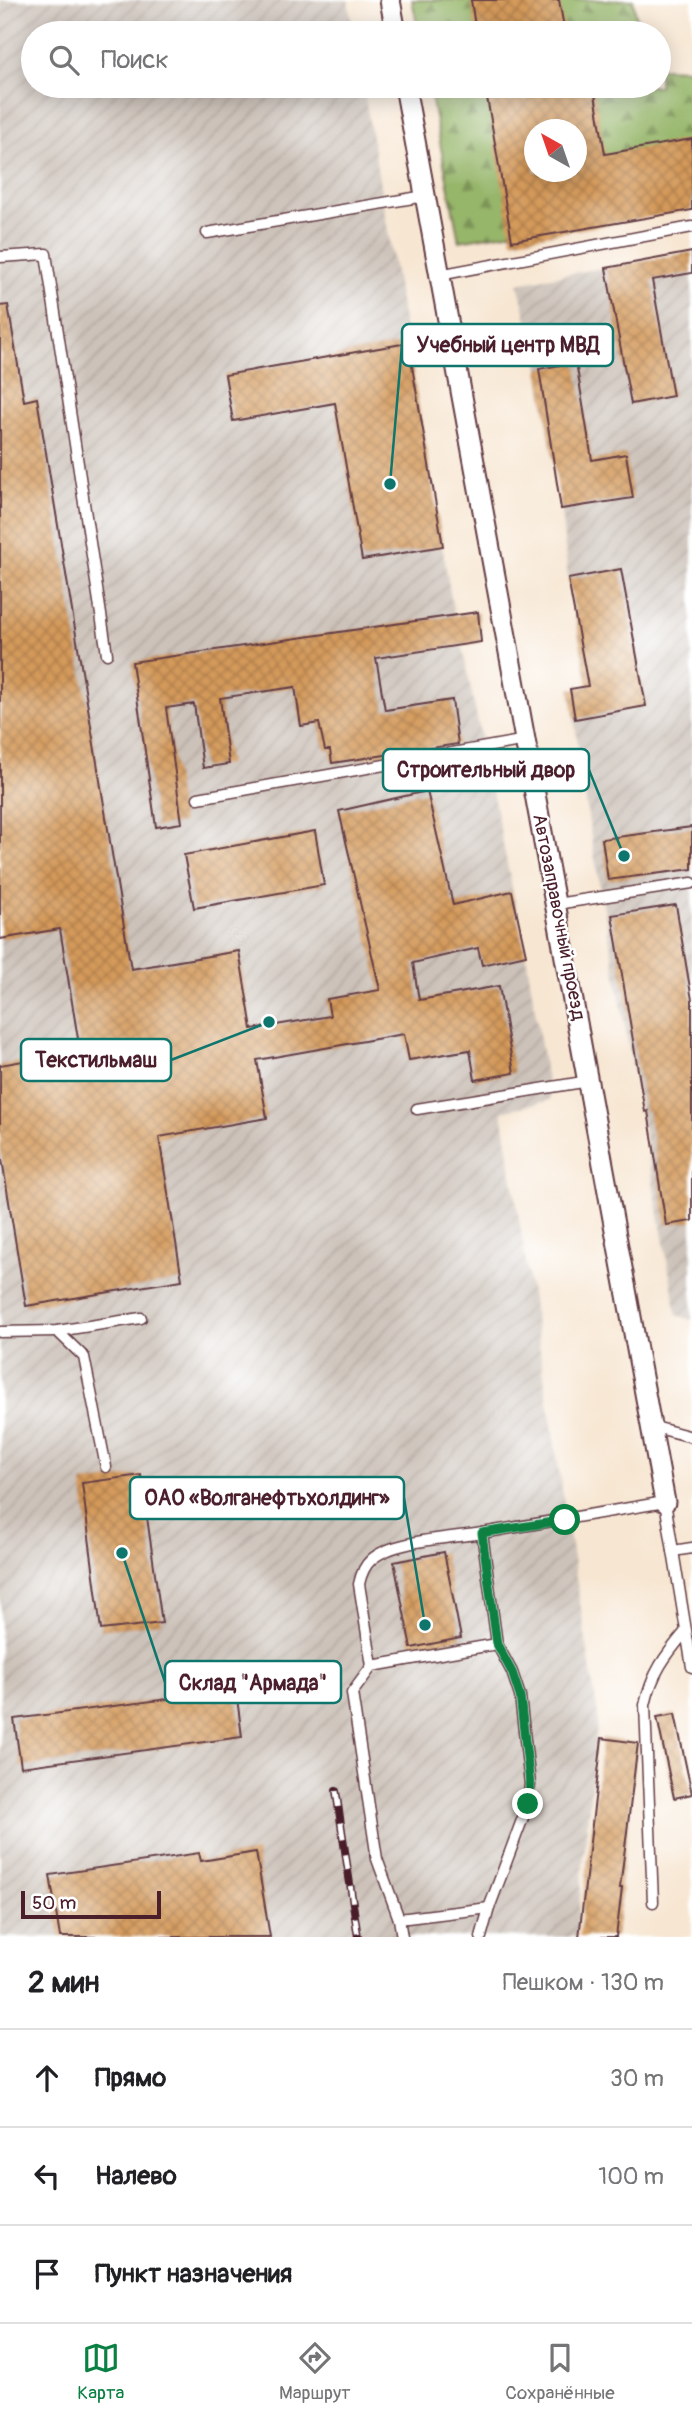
<!DOCTYPE html>
<html lang="ru">
<head>
<meta charset="utf-8">
<style>
  :root { --surface:#fff; --page:#f2f2f2; --text:#202124; --muted:#757577; --line:#e0e0e0; --accent:#0b8043 }
  body { margin:0; font-family:Pangolin,sans-serif; background:var(--page); color:var(--text) }
  .compass { position:absolute; left:524px; top:119px; width:63px; height:63px; border-radius:50%; background:var(--surface); box-shadow:0 4px 18px #0003; rotate:320deg }
  .scale { position:absolute; left:21px; bottom:18px; width:140px; box-sizing:border-box; padding-left:7px; border:4px solid #4a1f2b; border-top:0; font-size:19px; line-height:24px; white-space:nowrap; color:#4a1f2b; -webkit-text-stroke:5px #fff; paint-order:stroke }
  .stop { position:absolute; width:21px; height:21px; margin:-16px; border:5px solid #0b8043; border-radius:50%; background:#fff }
  .stop.end { background:#0b8043; border-color:#fff; box-shadow:0 2px 7px #0008 }
  .list { margin:0; padding:0; list-style:none }
  h2 { display:flex; justify-content:space-between; align-items:center; height:91px; margin:0; padding:0 28px; font-size:30px }
  h2 small { font-size:23px; font-weight:400; color:var(--muted) }
  .list li { display:grid; grid-template-columns:46px 1fr auto; gap:21px; align-items:center; box-sizing:border-box; height:98px; padding:0 28px; border-top:2px solid var(--line) }
  .list b { display:block; font-size:26px; white-space:nowrap }
  .list em { font-size:23px; font-style:normal; color:var(--muted) }
  .icon { flex:none; width:38px; height:38px; fill:none; stroke:currentColor; stroke-width:2; stroke-linecap:round; stroke-linejoin:round }
  .map { position:relative; flex:none; width:692px; height:1937px; overflow:hidden }
  .search { position:absolute; background:var(--surface); box-shadow:0 4px 18px #0003; left:21px; right:21px; top:21px; height:77px; display:flex; align-items:center; gap:18px; box-sizing:border-box; padding:0 24px; border-radius:38px; color:var(--muted); font-size:26px }
  .sheet { height:385px; background:var(--surface) }
  nav { display:flex; justify-content:space-around; align-items:center; box-sizing:border-box; height:98px; border-top:2px solid var(--line); background:var(--surface); font-size:19px; color:var(--muted) }
  nav a { display:grid; justify-items:center; gap:4px }
  nav .on { color:var(--accent) }
  .map>svg:first-child { display:block }
</style>
</head>
<body>
<div class="map">
<svg width="692" height="1937" viewBox="0 0 692 1937">
  <defs>
    <pattern id="industrial-furrows" width="10" height="10" patternUnits="userSpaceOnUse" patternTransform="scale(1.75)"><rect width="10" height="10" fill="#ccc2b9"/><path d="M-1 1l2-2M0 10L10 0M9 11l2-2" fill="none" stroke="#b1a69f"/></pattern>
    <pattern id="forest-firs" width="22" height="20" patternUnits="userSpaceOnUse" patternTransform="scale(1.75)"><rect width="22" height="20" fill="#96b66a"/><path d="M5 1l3.5 6h-7zM16 11l3.5 6h-7z" fill="#7c9357"/></pattern>
    <pattern id="building-cross-hatch" width="8" height="8" patternUnits="userSpaceOnUse" patternTransform="scale(1.75)"><rect width="8" height="8" fill="#d49a5a"/><path d="M0 0l8 8M0 8l8-8" fill="none" stroke="#ae7d4b"/></pattern>
  </defs>
  <rect width="100%" height="100%" fill="#fff"/>
  <filter id="ink" filterUnits="userSpaceOnUse"><feTurbulence type="fractalNoise" baseFrequency=".0143" numOctaves="2"/><feDisplacementMap in="SourceGraphic" scale="14" xChannelSelector="R" yChannelSelector="G"/><feConvolveMatrix kernelMatrix="1 2 1 2 8 2 1 2 1" color-interpolation-filters="sRGB"/></filter>
  <filter id="wash" filterUnits="userSpaceOnUse"><feTurbulence type="fractalNoise" baseFrequency=".00686" numOctaves="4" result="noise"/><feDisplacementMap in="SourceGraphic" scale="28" xChannelSelector="R" yChannelSelector="G"/><feGaussianBlur stdDeviation="1.57" result="paint"/><feColorMatrix in="noise" values="0 0 0 0 0 0 0 0 0 0 0 0 0 0 0 0 0 1.4 0 .05"/><feComposite in="paint" operator="in"/></filter>
  <g filter="url(#wash)">
    <rect width="100%" height="100%" fill="#f7e6d2"/>
    <g fill="url(#industrial-furrows)">
      <polygon points="0,0 348,0 354,33 33,33 33,86 363,86 454,615 478,612 481,642 462,646 526,955 550,1100 502,1111 598,1716 576,1937 0,1937"/>
      <polygon points="692,252 692,1320 677,1315 590,831 570,689 588,685 568,579 561,509 539,369 518,283"/>
    </g>
    <g fill="url(#forest-firs)" stroke="#706a4a" stroke-width="2" fill-rule="evenodd">
      <polygon points="412,0 633,0 639,33 419,33"/>
      <path d="M659 68 692 69V202L459 241 429 86H659ZM534 130H576V172H534Z"/>
    </g>
    <g id="blocks">
      <g fill="url(#building-cross-hatch)" fill-rule="evenodd">
        <polygon points="471,0 559,0 565,33 476,33"/>
        <path d="M485 86H574L575 91 594 88 605 154 692 139V210L512 241ZM535 130H577V172H535Z"/>
        <polygon points="692,252 692,273 652,280 673,396 631,404 606,268"/>
        <polygon points="8,305 24,401 37,398 131,969 239,951 252,1029 330,1016 327,999 380,990 339,811 427,791 453,905 512,891 526,955 482,965 478,948 413,963 419,1000 499,986 514,1073 475,1080 470,1050 409,1060 404,1034 257,1060 267,1118 159,1137 182,1280 26,1306 0,1147 0,1065 80,1051 60,929 0,939 0,306"/>
        <polygon points="408,343 443,546 362,560 335,403 233,421 225,375"/>
        <polygon points="576,362 592,460 626,454 633,498 561,509 539,369"/>
        <polygon points="621,569 646,706 575,719 570,689 588,686 568,579"/>
        <polygon points="478,612 481,642 376,658 385,710 452,700 458,744 332,763 330,750 325,750 319,723 301,726 295,687 220,698 229,764 203,768 194,704 166,708 182,823 156,827 132,662"/>
        <polygon points="692,827 692,869 608,880 602,839"/>
        <polygon points="315,831 324,885 194,908 184,855"/>
        <polygon points="676,905 692,1000 692,1221 666,1225 648,1111 645,1112 612,915"/>
        <polygon points="141,1475 162,1623 101,1630 82,1483"/>
        <polygon points="444,1552 461,1638 411,1648 394,1562"/>
        <polygon points="236,1690 242,1737 21,1767 14,1719"/>
        <polygon points="675,1714 692,1794 674,1798 657,1717"/>
        <polygon points="602,1738 638,1743 620,1888 622,1888 616,1937 579,1937"/>
        <polygon points="256,1852 270,1937 60,1937 50,1875 199,1853 201,1861"/>
      </g>
    </g>
  </g>
  <g filter="url(#ink)">
    <use href="#blocks" fill-opacity="0" stroke="#643d44" stroke-width="2"/>
    <g fill="none" stroke-linecap="round" stroke-linejoin="round">
      <g stroke="#643d44" stroke-width="13">
        <g id="service">
          <polyline points="207,233 425,196"/>
          <polyline points="0,257 46,254 107,654"/>
          <polyline points="439,275 692,227"/>
          <polyline points="198,798 526,740"/>
          <polyline points="556,904 692,883"/>
          <polyline points="417,1109 589,1081"/>
          <polyline points="57,1331 84,1357 106,1467"/>
          <polyline points="0,1332 57,1331 141,1318"/>
          <polyline points="651,1426 692,1437"/>
          <polyline points="673,1551 692,1548"/>
          <path d="M372 1666 359 1584C361 1575 364 1566 371 1560 391 1540 454 1538 482 1533"/>
          <path d="M653 1902 645 1705C652 1673 665 1656 686 1631"/>
          <polyline points="399,1919 489,1908"/>
          <polyline points="402,1937 399,1919 377,1859 352,1693 372,1666 497,1644"/>
          <polyline points="481,1937 489,1908 528,1804 530,1784 520,1696 512,1672 497,1644 482,1533 665,1502 692,1667"/>
        </g>
      </g>
      <g stroke="#643d44" stroke-width="23">
        <g id="minor">
          <polyline points="390,0 396,33"/>
          <polyline points="405,86 665,1502"/>
        </g>
      </g>
      <use href="#service" stroke="#fff" stroke-width="10"/>
      <use href="#minor" stroke="#fff" stroke-width="19"/>
      <g stroke="#4a1f2b" stroke-width="8">
        <polyline id="rail" points="336,1791 358,1937"/>
      </g>
      <use href="#rail" stroke="#fff" stroke-width="5" stroke-dasharray="16" stroke-linecap="butt"/>
    </g>
  </g>
  <g fill="none" stroke-linecap="round" stroke-linejoin="round" filter="url(#ink)">
    <polyline stroke="#0b8043" stroke-width="9" points="528,1804 530,1784 520,1696 512,1672 497,1644 482,1533 565,1520"/>
  </g>
  <g text-anchor="middle" dominant-baseline="central" stroke-width="5" stroke-linejoin="round" paint-order="stroke">
    <g font-size="19" fill="#4a1f2b" stroke="#fff">
      <text transform="translate(559 917) rotate(79)">Автозаправочный проезд</text>
    </g>
  </g>
  <path fill="none" stroke="#0f766e" stroke-width="2.5" d="M390 484L402 345M624 856L589 770M269 1022L171 1060M425 1625L404 1498M122 1553L165 1682"/>
  <g fill="#0f766e" stroke="#fff" stroke-width="2.5">
    <circle cx="390" cy="484" r="7"/>
    <circle cx="624" cy="856" r="7"/>
    <circle cx="269" cy="1022" r="7"/>
    <circle cx="425" cy="1625" r="7"/>
    <circle cx="122" cy="1553" r="7"/>
  </g>
  <g fill="#fff" stroke="#0f766e" stroke-width="2.5">
    <rect x="402" y="324" width="211" height="42" rx="7"/>
    <rect x="383" y="749" width="206" height="42" rx="7"/>
    <rect x="21" y="1039" width="150" height="42" rx="7"/>
    <rect x="130" y="1477" width="274" height="42" rx="7"/>
    <rect x="165" y="1661" width="176" height="42" rx="7"/>
  </g>
  <g font-size="21" text-anchor="middle" font-weight="bold" fill="#4a1f2b">
    <text x="508" y="352">Учебный центр МВД</text>
    <text x="486" y="777">Строительный двор</text>
    <text x="96" y="1067">Текстильмаш</text>
    <text x="267" y="1505">ОАО «Волганефтьхолдинг»</text>
    <text x="253" y="1690">Склад "Армада"</text>
  </g>
</svg>
<svg class="compass" viewBox="-18 -18 36 36"><path d="M0-13l5 13h-10z" fill="#e53935"/><path d="M0 13l5-13h-10z" fill="#757577"/></svg>
<div class="scale">50 m</div>
<div class="stop" style="left:565px;top:1520px"></div>
<div class="stop end" style="left:528px;top:1804px"></div>
<div class="search"><svg class="icon" aria-label="search" viewBox="0 0 24 24"><circle cx="10" cy="10" r="6"/><path d="M15 15l6 6"/></svg>Поиск</div>
</div>
<section class="sheet">
<h2>2 мин<small>Пешком · 130 m</small></h2>
<ul class="list">
<li><svg class="icon" aria-label="ahead" viewBox="0 0 24 24"><path d="M12 20V5M6 11l6-6 6 6"/></svg><div><b>Прямо</b></div><em>30 m</em></li>
<li><svg class="icon" aria-label="left" viewBox="0 0 24 24"><path d="M17 20v-9H6M10 6l-5 5 5 5"/></svg><div><b>Налево</b></div><em>100 m</em></li>
<li><svg class="icon" aria-label="arrive" viewBox="0 0 24 24"><path d="M6 21V4h12l-3 4 3 4H6"/></svg><div><b>Пункт назначения</b></div></li>
</ul>
</section>
<nav>
<a class="on"><svg class="icon" aria-label="map" viewBox="0 0 24 24"><path d="M3 6l6-2 6 2 6-2v14l-6 2-6-2-6 2zM9 4v14M15 6v14"/></svg>Карта</a>
<a><svg class="icon" aria-label="directions" viewBox="0 0 24 24"><path d="M12 3l9 9-9 9-9-9zM9 14v-3h6M13 9l2 2-2 2"/></svg>Маршрут</a>
<a><svg class="icon" aria-label="saved" viewBox="0 0 24 24"><path d="M7 4h10v16l-5-4-5 4z"/></svg>Сохранённые</a>
</nav>
</body>
</html>
